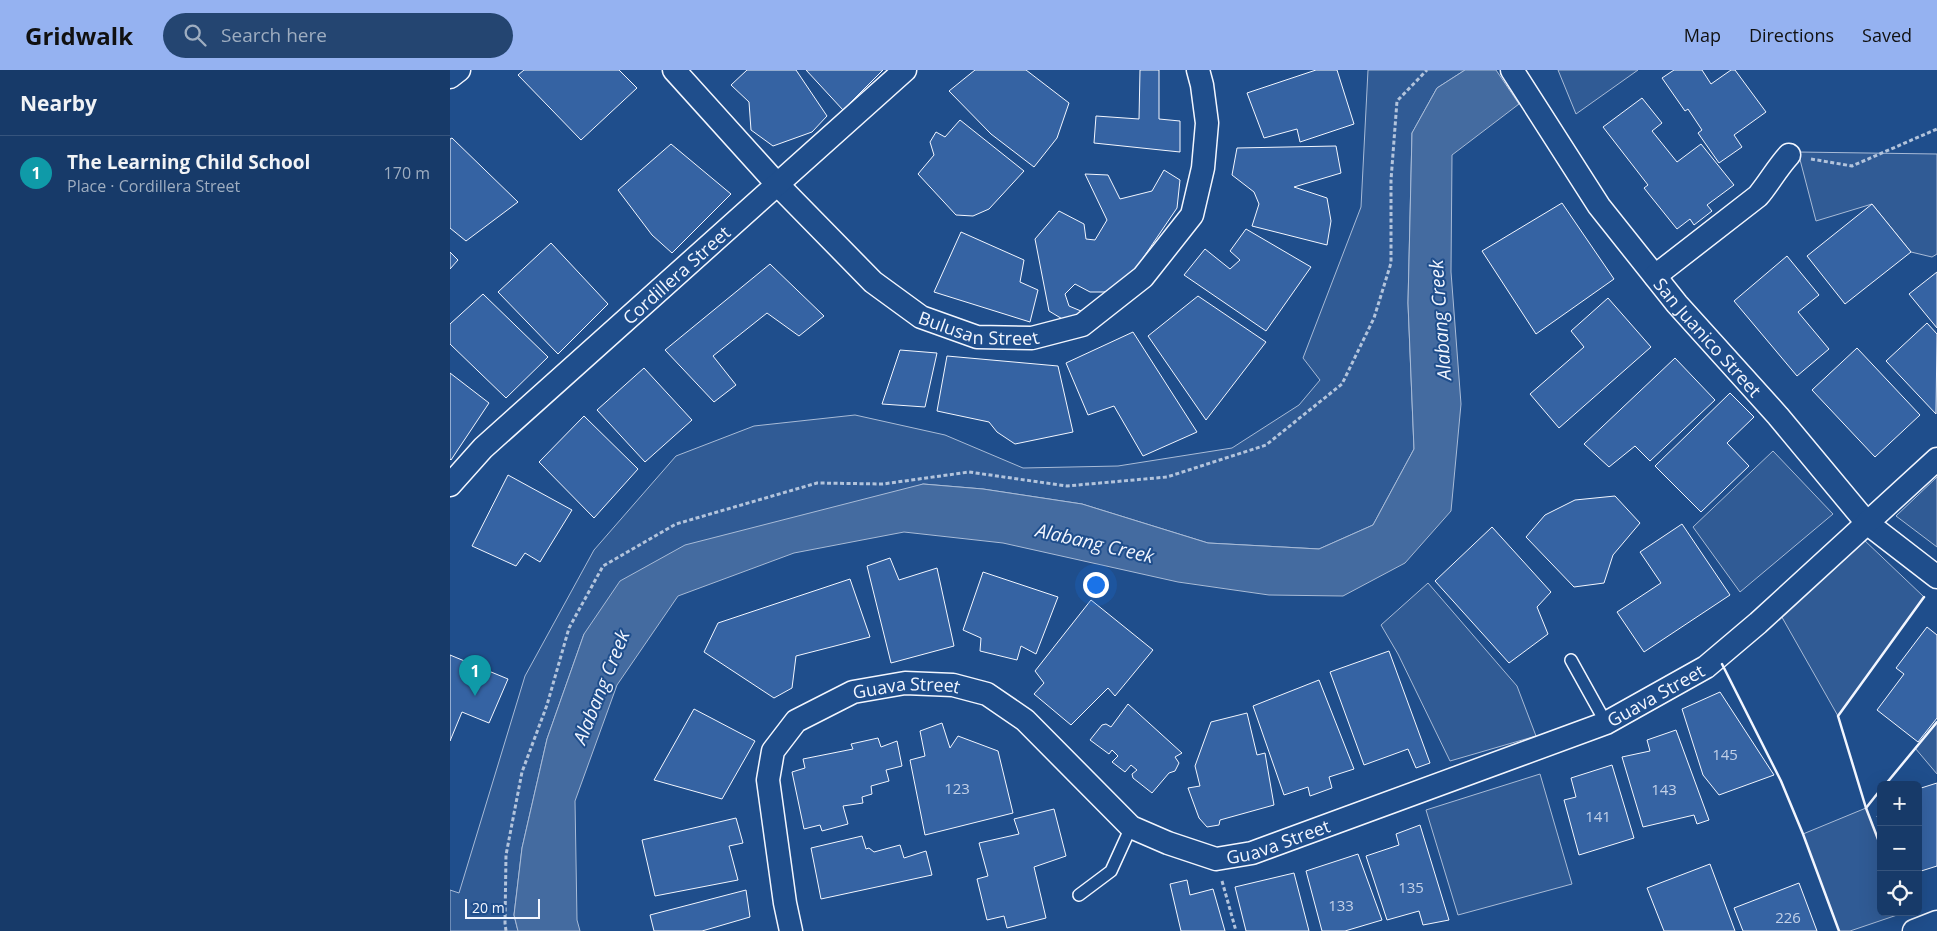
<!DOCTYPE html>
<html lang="en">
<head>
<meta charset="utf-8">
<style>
  :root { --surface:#173a69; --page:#244571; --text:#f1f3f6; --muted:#9eadc0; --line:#36547d; --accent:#95b2f1 }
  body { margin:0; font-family:"Open Sans",sans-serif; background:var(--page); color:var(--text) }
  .controls { position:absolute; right:15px; bottom:15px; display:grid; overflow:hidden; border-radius:8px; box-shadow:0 5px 20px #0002 }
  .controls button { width:45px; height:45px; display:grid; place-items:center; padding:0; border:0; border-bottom:1px solid var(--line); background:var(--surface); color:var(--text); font:25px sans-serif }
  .scale { position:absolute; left:15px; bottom:12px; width:75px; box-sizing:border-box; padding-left:5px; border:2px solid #f2f6ff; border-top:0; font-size:14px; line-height:18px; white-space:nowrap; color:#f2f6ff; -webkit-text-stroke:4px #1f4e8c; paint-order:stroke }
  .you { position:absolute; left:645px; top:514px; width:18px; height:18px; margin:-12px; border:4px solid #fff; border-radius:50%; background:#1a73e8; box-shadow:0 0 0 8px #1a73e833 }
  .badge { display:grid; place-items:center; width:32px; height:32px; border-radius:50%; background:var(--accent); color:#fff; font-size:16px; font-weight:700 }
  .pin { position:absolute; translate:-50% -41px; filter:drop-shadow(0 1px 2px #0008) }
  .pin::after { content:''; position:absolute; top:26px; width:18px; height:15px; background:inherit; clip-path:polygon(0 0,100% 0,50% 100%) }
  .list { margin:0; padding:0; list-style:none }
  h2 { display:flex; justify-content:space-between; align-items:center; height:65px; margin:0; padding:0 20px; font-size:21px }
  h2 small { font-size:16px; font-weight:400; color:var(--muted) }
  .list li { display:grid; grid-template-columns:32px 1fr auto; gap:15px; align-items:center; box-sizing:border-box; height:75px; padding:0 20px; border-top:1px solid var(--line) }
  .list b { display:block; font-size:19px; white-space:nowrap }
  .list p { margin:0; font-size:16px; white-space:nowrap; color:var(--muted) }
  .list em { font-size:16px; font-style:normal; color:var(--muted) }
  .icon { flex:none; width:28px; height:28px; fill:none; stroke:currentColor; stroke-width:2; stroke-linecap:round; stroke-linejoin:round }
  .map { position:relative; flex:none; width:1487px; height:861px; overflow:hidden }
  header { display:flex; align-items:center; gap:30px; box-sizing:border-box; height:70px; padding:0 25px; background:var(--accent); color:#111 }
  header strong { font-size:24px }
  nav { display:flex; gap:28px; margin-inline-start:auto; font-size:18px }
  .search { width:350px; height:45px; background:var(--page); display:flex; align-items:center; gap:12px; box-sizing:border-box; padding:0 18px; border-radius:28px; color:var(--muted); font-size:19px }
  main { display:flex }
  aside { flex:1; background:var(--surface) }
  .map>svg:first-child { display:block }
</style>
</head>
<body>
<header>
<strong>Gridwalk</strong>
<div class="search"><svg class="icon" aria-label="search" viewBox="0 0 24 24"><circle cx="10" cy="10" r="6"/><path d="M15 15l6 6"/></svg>Search here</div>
<nav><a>Map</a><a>Directions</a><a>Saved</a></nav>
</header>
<main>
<aside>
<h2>Nearby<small></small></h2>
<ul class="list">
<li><span class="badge" style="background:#0f9aa8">1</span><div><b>The Learning Child School</b><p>Place · Cordillera Street</p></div><em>170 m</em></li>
</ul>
</aside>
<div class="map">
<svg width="1487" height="861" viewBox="0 0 1487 861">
  <rect width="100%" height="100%" fill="#1f4e8c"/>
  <g fill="#305b95" stroke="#a8bbd7">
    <polygon points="918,0 1015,0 987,18 962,63 958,233 964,379 923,455 869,479 758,473 632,434 533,419 473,414 134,564 97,669 72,778 64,845 68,861 0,861 0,820 9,823 75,606 144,480 226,386 304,356 405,345 495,365 573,398 668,396 782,378 849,335 870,310 853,288 911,137"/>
    <polygon points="1108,0 1188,0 1126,44"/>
    <polygon points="1348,82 1487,84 1487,184 1482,187 1461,182 1422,134 1366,151"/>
    <polygon points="1323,381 1383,444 1290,522 1243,457"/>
    <polygon points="1487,407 1487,477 1446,446"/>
    <polygon points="1412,468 1474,527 1388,646 1329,542"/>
    <polygon points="978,513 1067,616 1086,666 1000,691 948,584 931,555"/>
    <polygon points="1487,652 1487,704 1465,678"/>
    <polygon points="1090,704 1122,814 1008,845 976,740"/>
    <polygon points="1416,738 1431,777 1431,842 1456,842 1400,861 1389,861 1353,764"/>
  </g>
  <polygon fill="#446ba0" stroke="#a8bbd7" points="1015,0 1046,0 1069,34 1002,85 1001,202 1011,334 1001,441 955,493 893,526 819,525 728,512 553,473 454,462 344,483 228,526 167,615 125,731 127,850 130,861 68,861 64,845 72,778 97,669 134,564 170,511 235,475 473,414 533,419 632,434 758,473 869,479 923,455 964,379 958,233 962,63 987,18"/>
  <g fill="#3563a3" stroke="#f2f6ff">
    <polygon points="74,0 169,0 187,18 131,70 68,5"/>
    <polygon points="297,0 346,0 377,46 362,62 323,76 301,60 299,32 281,15"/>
    <polygon points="356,0 433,0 393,40"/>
    <polygon points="525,0 576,0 619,33 607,68 584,97 541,64 499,21"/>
    <polygon points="690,0 709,0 709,49 730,51 730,82 644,73 646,46 689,49"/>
    <polygon points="866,0 887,0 904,54 850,72 847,59 814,68 797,23"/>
    <polygon points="1224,0 1252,0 1261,14 1281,0 1285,0 1316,42 1284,65 1292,77 1269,93 1248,63 1252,60 1238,39 1235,41 1212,8"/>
    <polygon points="1192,28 1212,53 1202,61 1227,92 1251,74 1284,115 1257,135 1262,141 1244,155 1240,149 1227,159 1194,118 1198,115 1153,57"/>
    <polygon points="510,50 574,101 539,139 523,146 506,145 468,104 484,85 480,72 486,62 495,67"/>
    <polygon points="2,68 68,132 16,171 0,158 0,69"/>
    <polygon points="221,74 281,124 222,183 202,165 168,120"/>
    <polygon points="886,76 891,103 844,117 877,128 881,151 877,175 802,156 809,134 804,122 782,105 787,78"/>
    <polygon points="714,100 730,110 727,138 674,216 654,222 640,222 625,214 615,224 619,236 631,241 619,253 599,241 585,169 609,141 634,154 636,169 645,170 657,150 635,104 658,105 670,129 702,121"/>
    <polygon points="1112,133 1164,209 1086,264 1032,181"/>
    <polygon points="1422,134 1461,182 1395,234 1357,186"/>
    <polygon points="796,159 861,197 816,261 734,205 755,179 780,199 790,190 780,181"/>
    <polygon points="511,162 574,190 570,212 588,220 580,252 484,222"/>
    <polygon points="101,173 158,234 108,284 48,222"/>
    <polygon points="0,182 8,190 0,199"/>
    <polygon points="1337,186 1369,225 1348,242 1379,279 1347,306 1284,231"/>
    <polygon points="320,194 374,246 349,266 317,243 263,286 286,315 264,332 215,280"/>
    <polygon points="1487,202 1487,258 1459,224"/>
    <polygon points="33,224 98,287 56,328 0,274 0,254"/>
    <polygon points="748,226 816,272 756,350 698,266"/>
    <polygon points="1158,228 1201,277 1109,358 1080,324 1134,277 1121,261"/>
    <polygon points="1477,253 1487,264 1486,344 1436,291"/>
    <polygon points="683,262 747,362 693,386 664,336 638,345 616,293"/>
    <polygon points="1407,278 1470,345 1425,387 1362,320"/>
    <polygon points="450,280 487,283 475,337 432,334"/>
    <polygon points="497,286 608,296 623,362 565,374 547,362 539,352 487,341"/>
    <polygon points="1225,288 1265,330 1200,391 1185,376 1159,397 1134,374"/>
    <polygon points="194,298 242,350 195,392 147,340"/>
    <polygon points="0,303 39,333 1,390 0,389"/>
    <polygon points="1280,323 1304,347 1277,373 1299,396 1251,442 1205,396"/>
    <polygon points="134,346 188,399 144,448 89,392"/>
    <polygon points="58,405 122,440 90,492 75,483 66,496 22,476"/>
    <polygon points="1165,426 1190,453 1163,485 1154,513 1124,517 1076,467 1095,445 1125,430"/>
    <polygon points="1232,454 1280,525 1194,582 1167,542 1211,513 1190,482"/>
    <polygon points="1042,457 1101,522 1087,537 1098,564 1059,593 985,511"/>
    <polygon points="440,488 449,510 487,498 504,576 441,593 417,496"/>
    <polygon points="533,502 608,527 586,584 571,576 567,590 530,581 531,568 513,560"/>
    <polygon points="400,509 420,567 346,586 342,618 324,628 254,582 268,553"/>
    <polygon points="641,530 703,580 665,626 658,618 621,655 584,624 594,613 585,601"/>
    <polygon points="1477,557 1487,565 1487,648 1468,672 1427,640 1454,604 1446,598"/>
    <polygon points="939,581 980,693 966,698 958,679 914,695 880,602"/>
    <polygon points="0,585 58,609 39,653 12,642 0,671"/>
    <polygon points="869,610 904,699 879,707 882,718 860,726 858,717 834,725 803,636"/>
    <polygon points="1270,622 1324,705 1269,725 1253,705 1232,639"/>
    <polygon points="678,634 732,683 725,687 729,693 725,701 719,703 702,723 683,708 682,704 687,700 681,695 675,702 662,692 668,686 662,680 659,684 640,670 652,655 656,654 661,657"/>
    <polygon points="244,639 305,671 272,729 204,710"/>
    <polygon points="797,643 807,685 815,683 824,735 770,750 769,755 757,757 749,748 738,718 750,716 745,696 761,652"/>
    <polygon points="492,653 500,678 508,666 548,681 563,743 475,765 460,690 475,686 470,661"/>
    <polygon points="1226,660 1259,750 1247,754 1244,745 1193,757 1172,687 1200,681 1197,670"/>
    <polygon points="428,668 431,677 447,671 452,696 436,700 439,711 421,716 422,724 412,727 413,733 393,736 398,754 372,761 370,755 354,759 342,702 355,698 353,689 403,679 401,674"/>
    <polygon points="1162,695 1184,768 1129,785 1114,730 1126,727 1121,708"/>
    <polygon points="1487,713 1487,796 1468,802 1468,719"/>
    <polygon points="604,739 616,786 584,797 596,848 557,858 554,846 537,850 527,809 538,806 529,773 569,764 564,749"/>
    <polygon points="1431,745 1431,758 1427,746"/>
    <polygon points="286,748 293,773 279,776 288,810 205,826 192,770"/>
    <polygon points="970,755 999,850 973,855 969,841 937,850 916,786 949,775 946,764"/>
    <polygon points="412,766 416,779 419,778 424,782 450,775 454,788 476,781 482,805 371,829 361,778"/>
    <polygon points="908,784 932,850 895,861 872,861 856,801"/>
    <polygon points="1260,794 1285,861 1214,861 1197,818"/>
    <polygon points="844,803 859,861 796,861 785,817"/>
    <polygon points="737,810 740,825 763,819 775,861 731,861 720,814"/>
    <polygon points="1349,813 1367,861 1293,861 1284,838"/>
    <polygon points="296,820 300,847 252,861 204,861 200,845"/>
  </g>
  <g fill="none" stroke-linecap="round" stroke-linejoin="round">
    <g stroke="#f2f6ff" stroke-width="14">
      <g id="lane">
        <polyline points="1121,590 1156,653"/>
        <polyline points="629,825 661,801 681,757"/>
      </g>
    </g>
    <g stroke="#f2f6ff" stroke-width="25">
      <g id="street">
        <path id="s1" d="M224 0 327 114 423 212 471 247 527 267 582 268 632 255 693 207 742 145 753 98 757 53 752 15 748 0"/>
        <path id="s2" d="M1062 0 1149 136 1227 234 1328 346 1417 453 1487 507"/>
        <polyline points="0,7 9,0"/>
        <path d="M1205 206 1308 126C1319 113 1327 98 1339 85"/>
        <path id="s3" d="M0 415 33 378 455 0"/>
        <path id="s4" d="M341 861 335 833 318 710 323 681 346 651 403 622 455 613 503 615 537 624 575 650 681 757 718 773 766 789 802 783 1156 653 1256 597 1308 553 1487 389"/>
        <polyline points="1464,861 1487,852"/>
      </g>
    </g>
    <g stroke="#b3c4dc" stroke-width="3" stroke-dasharray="4 2.5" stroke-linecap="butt">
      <polyline points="1361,89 1402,96 1487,59"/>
      <polyline points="772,811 786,861"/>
      <polyline points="56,861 55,853 56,785 72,702 97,635 119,558 153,496 226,454 367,413 433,414 519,402 617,416 717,407 816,375 892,314 924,248 941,193 941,110 947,31 977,0"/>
    </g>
    <use href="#lane" stroke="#1f4e8c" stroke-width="11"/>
    <use href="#street" stroke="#1f4e8c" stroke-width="22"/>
    <g stroke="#f2f6ff" stroke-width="2.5">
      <polyline points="1272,594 1331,711 1353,764 1389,861"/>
      <polyline points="1435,715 1487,652"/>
      <polyline points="1431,719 1416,738 1431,777"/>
      <polyline points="1416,738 1388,646 1474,527"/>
    </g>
  </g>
  <g text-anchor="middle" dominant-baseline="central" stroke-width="4" stroke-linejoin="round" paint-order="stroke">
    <g font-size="15" fill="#c3d1e8">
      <text x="1275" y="684">145</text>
      <text x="507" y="718">123</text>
      <text x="1214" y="719">143</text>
      <text x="1148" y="746">141</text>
      <text x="961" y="817">135</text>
      <text x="891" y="835">133</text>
      <text x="1338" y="847">226</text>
    </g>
    <g font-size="18" fill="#f2f6ff" stroke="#1f4e8c">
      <text stroke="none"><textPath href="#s3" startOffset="309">Cordillera Street</textPath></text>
      <text stroke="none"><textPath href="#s1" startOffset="410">Bulusan Street</textPath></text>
      <text stroke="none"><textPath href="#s2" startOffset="332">San Juanico Street</textPath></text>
      <text stroke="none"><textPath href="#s4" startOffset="338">Guava Street</textPath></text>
      <text stroke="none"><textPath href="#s4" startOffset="1178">Guava Street</textPath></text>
      <text stroke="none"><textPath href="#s4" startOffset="772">Guava Street</textPath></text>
    </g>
    <g font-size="19" font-style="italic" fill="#f2f6ff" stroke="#1f4e8c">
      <text transform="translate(990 250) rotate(-94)">Alabang Creek</text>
      <text transform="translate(645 473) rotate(13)">Alabang Creek</text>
      <text transform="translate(151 617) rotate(-68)">Alabang Creek</text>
    </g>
  </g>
</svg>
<div class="controls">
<button>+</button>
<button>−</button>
<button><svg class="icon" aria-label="locate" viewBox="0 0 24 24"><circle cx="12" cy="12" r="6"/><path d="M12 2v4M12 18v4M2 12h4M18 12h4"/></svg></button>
</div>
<div class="scale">20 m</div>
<div class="you"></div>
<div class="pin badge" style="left:25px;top:626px;background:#0f9aa8">1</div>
</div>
</main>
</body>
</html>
